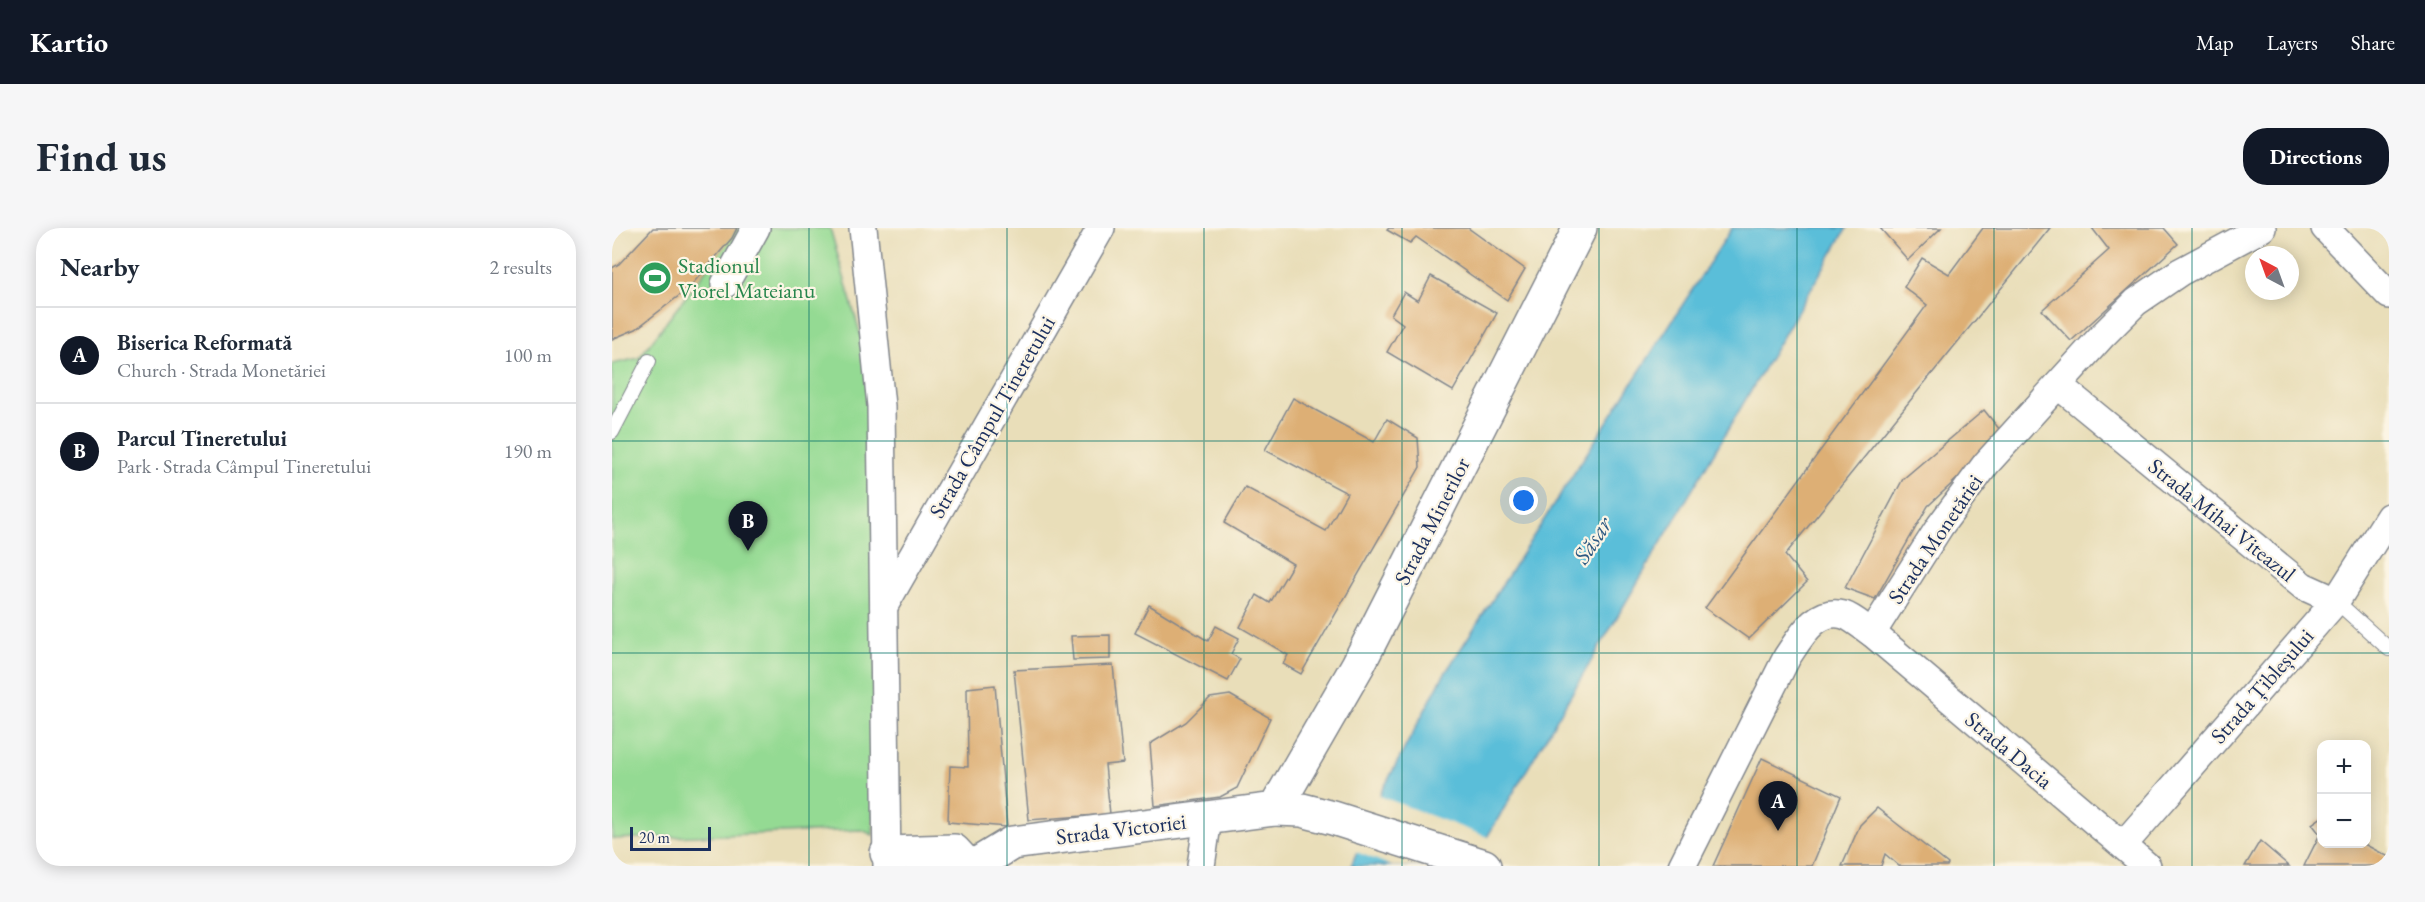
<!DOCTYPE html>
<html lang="en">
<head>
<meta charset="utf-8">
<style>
  :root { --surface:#fff; --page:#f6f6f7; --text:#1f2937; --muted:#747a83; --line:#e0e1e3; --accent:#111827 }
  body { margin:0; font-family:"EB Garamond",serif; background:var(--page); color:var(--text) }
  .controls { position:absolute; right:18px; bottom:18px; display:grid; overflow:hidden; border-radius:12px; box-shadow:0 3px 15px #0003 }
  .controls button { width:54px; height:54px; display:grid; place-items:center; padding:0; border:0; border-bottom:2px solid var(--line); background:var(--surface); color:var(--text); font:30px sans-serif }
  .compass { position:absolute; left:1633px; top:18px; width:54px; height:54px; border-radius:50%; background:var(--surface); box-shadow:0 3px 15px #0003; rotate:319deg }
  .scale { position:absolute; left:18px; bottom:15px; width:81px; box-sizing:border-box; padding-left:6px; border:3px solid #1b2f5e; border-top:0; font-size:16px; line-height:21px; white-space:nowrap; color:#1b2f5e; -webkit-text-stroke:4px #fcf5e5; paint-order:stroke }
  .you { position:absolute; left:912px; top:273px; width:21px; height:21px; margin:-15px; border:4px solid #fff; border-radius:50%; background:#1a73e8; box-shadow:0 0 0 9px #1a73e833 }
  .badge { display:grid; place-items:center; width:39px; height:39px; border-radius:50%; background:var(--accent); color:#fff; font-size:20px; font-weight:700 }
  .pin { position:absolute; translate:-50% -50px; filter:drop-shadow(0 2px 3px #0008) }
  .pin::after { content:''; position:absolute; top:32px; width:21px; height:18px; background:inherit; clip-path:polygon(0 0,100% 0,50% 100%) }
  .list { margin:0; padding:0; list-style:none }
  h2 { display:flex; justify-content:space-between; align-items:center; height:78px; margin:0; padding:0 24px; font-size:26px }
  h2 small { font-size:20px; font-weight:400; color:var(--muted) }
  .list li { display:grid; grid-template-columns:39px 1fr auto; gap:18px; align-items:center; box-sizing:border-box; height:96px; padding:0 24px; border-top:2px solid var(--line) }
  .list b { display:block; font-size:22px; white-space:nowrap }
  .list p { margin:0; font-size:20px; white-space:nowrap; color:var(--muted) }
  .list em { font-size:20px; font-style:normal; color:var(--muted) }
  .map { position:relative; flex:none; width:1777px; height:638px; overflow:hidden; border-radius:24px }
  header { display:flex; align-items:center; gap:36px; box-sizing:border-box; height:84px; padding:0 30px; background:var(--accent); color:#fff }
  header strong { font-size:28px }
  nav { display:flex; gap:33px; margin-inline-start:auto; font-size:21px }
  .intro { display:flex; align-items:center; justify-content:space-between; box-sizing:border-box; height:144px; padding:0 36px }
  h1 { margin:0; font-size:42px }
  .button { padding:15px 27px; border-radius:24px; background:var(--accent); color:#fff; font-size:21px; font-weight:700 }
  main { display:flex; gap:36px; padding:0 36px }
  aside { flex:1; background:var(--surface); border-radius:24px; box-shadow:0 3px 15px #0003 }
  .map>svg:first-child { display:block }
</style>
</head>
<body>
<header>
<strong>Kartio</strong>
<nav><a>Map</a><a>Layers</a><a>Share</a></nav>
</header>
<div class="intro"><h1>Find us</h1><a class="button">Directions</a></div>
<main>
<aside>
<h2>Nearby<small>2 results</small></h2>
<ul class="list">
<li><span class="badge">A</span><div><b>Biserica Reformată</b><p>Church · Strada Monetăriei</p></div><em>100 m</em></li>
<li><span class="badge">B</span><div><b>Parcul Tineretului</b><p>Park · Strada Câmpul Tineretului</p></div><em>190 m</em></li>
</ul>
</aside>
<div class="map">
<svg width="1777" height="638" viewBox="0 0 1777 638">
  <rect width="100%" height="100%" fill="#fcf5e5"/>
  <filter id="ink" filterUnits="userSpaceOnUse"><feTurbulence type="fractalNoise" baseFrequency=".0167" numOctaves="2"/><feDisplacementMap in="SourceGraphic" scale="12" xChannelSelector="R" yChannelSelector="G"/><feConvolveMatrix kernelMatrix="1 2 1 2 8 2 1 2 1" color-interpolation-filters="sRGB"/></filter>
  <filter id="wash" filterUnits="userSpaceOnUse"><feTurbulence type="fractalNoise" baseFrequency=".008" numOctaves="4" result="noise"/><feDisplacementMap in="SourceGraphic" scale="24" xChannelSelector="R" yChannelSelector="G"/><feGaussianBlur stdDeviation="1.35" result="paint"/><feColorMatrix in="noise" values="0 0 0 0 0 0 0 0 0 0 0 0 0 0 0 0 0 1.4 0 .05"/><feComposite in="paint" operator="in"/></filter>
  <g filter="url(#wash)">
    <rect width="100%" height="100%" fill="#e9deb9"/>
    <polygon fill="#94da93" stroke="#588478" stroke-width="1.5" points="126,0 218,0 269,178 261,607 250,602 0,611 0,136 27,130"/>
    <polygon fill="#5abed9" stroke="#3a769c" stroke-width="1.5" points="1120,0 1235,0 858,638 739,638 768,567 830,450"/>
    <polygon fill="#e9deb9" points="765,567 878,610 861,638 780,638 742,623"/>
    <g id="blocks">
      <g fill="#ddaf75">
        <polygon points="41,0 125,0 120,10 77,60 24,101 0,111 0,40 7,36"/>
        <polygon points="777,0 856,0 913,41 895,72 804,9 798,15 775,2"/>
        <polygon points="1268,0 1329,0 1296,32"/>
        <polygon points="1371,0 1438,0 1173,327 1195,354 1137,411 1093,380 1315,77 1292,59 1310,30 1337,46"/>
        <polygon points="1480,0 1552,0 1566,16 1459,113 1430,82 1497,22"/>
        <polygon points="819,48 885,85 841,163 775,124 791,96 779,87 792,64 806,73"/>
        <polygon points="681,170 762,214 775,191 806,210 808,239 689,446 671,436 676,427 628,399 645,367 658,375 681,336 612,295 633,259 714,303 735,265 653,222"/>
        <polygon points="1372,182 1392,207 1316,278 1263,371 1233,360 1291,251"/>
        <polygon points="537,377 596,413 604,398 627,410 619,426 628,431 616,453 523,405"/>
        <polygon points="498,407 498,431 461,432 459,408"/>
        <polygon points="501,437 511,535 493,537 498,586 417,592 402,442"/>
        <polygon points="383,457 395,599 336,594 338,538 356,539 355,460"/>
        <polygon points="618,467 658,490 625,560 608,569 543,578 538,516 574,494 598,470"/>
        <polygon points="1150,530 1229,568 1200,638 1101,638"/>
        <polygon points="1265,580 1336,636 1335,638 1287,638 1273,626 1269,638 1230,638 1248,597"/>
        <polygon points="1710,589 1710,616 1752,616 1777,629 1777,638 1692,638 1708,606 1700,596"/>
        <polygon points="1648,613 1677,638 1633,638"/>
      </g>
    </g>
  </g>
  <g filter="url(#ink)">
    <use href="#blocks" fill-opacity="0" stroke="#82868c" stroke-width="1.5"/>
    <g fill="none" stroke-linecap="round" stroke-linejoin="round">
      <g stroke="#82868c" stroke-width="16">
        <g id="lane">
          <polyline points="0,204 37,133"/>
          <polyline points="1724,373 1777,421"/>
        </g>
      </g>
      <g stroke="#82868c" stroke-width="30">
        <g id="street">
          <polyline points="251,0 269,178 275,638"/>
          <polyline points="1713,0 1777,67"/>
          <polyline points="113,56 144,0"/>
          <polyline points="1446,157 1691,358 1724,373"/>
          <polyline points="272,378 489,0"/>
          <polyline points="1260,405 1328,298 1374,236 1490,108 1524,74 1568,44 1650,0"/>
          <polyline points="1511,617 1724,373 1777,289"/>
          <polyline points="589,638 596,590"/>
          <path d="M1070 638 1175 429C1188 410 1204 379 1232 387 1241 390 1252 400 1260 405L1535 638"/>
        </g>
      </g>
      <g stroke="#82868c" stroke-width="36">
        <polyline id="secondary" points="663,581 690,582 721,590 872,638"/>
      </g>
      <g stroke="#82868c" stroke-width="36">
        <g id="primary">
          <polyline points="275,625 342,623 356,638"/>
          <polyline points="362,638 400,615 663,581 746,437 968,0"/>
        </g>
      </g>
      <use href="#lane" stroke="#fff" stroke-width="14"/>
      <use href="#street" stroke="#fff" stroke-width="27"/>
      <use href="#secondary" stroke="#fff" stroke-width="33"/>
      <use href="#primary" stroke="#fff" stroke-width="33"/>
    </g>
  </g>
  <path fill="none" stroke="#0f766e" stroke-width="1.5" stroke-opacity="0.55" d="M197 0V638M395 0V638M592 0V638M790 0V638M987 0V638M1185 0V638M1382 0V638M1580 0V638M0 213H1777M0 425H1777"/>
  <defs>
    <g id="stadium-disc" transform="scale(1.725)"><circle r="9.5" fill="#2e9e5b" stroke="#fcf5e5"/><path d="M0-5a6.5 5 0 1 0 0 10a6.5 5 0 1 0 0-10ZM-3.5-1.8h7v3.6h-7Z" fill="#fff"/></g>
  </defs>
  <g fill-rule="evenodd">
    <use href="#stadium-disc" x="43" y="50"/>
  </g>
  <g text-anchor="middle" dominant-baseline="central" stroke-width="4.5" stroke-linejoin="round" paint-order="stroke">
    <g font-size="22" fill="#27864d" stroke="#fcf5e5" text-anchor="start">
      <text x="66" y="37">Stadionul<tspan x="66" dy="25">Viorel Mateianu</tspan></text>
    </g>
    <g font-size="22" fill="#1b2f5e" stroke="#fcf5e5">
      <text transform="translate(380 189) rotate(-60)">Strada Câmpul Tineretului</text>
      <text transform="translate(1610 292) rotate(39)">Strada Mihai Viteazul</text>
      <text transform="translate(820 293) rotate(-63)">Strada Minerilor</text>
      <text transform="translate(1323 311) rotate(-56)">Strada Monetăriei</text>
      <text transform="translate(1650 458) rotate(-49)">Strada Țibleșului</text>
      <text transform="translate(1397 522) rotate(40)">Strada Dacia</text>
      <text transform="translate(509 601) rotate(-7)">Strada Victoriei</text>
    </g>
    <g font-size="24" font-style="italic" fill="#2e5a83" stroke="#fcf5e5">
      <text transform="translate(980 312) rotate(-57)">Săsar</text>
    </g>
  </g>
</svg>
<div class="controls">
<button>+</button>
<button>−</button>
</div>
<svg class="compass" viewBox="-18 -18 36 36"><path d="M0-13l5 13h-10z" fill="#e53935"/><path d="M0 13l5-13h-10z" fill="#747a83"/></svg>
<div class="scale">20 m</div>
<div class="you"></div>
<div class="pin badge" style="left:1166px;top:603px">A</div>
<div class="pin badge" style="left:136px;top:323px">B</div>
</div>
</main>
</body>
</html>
